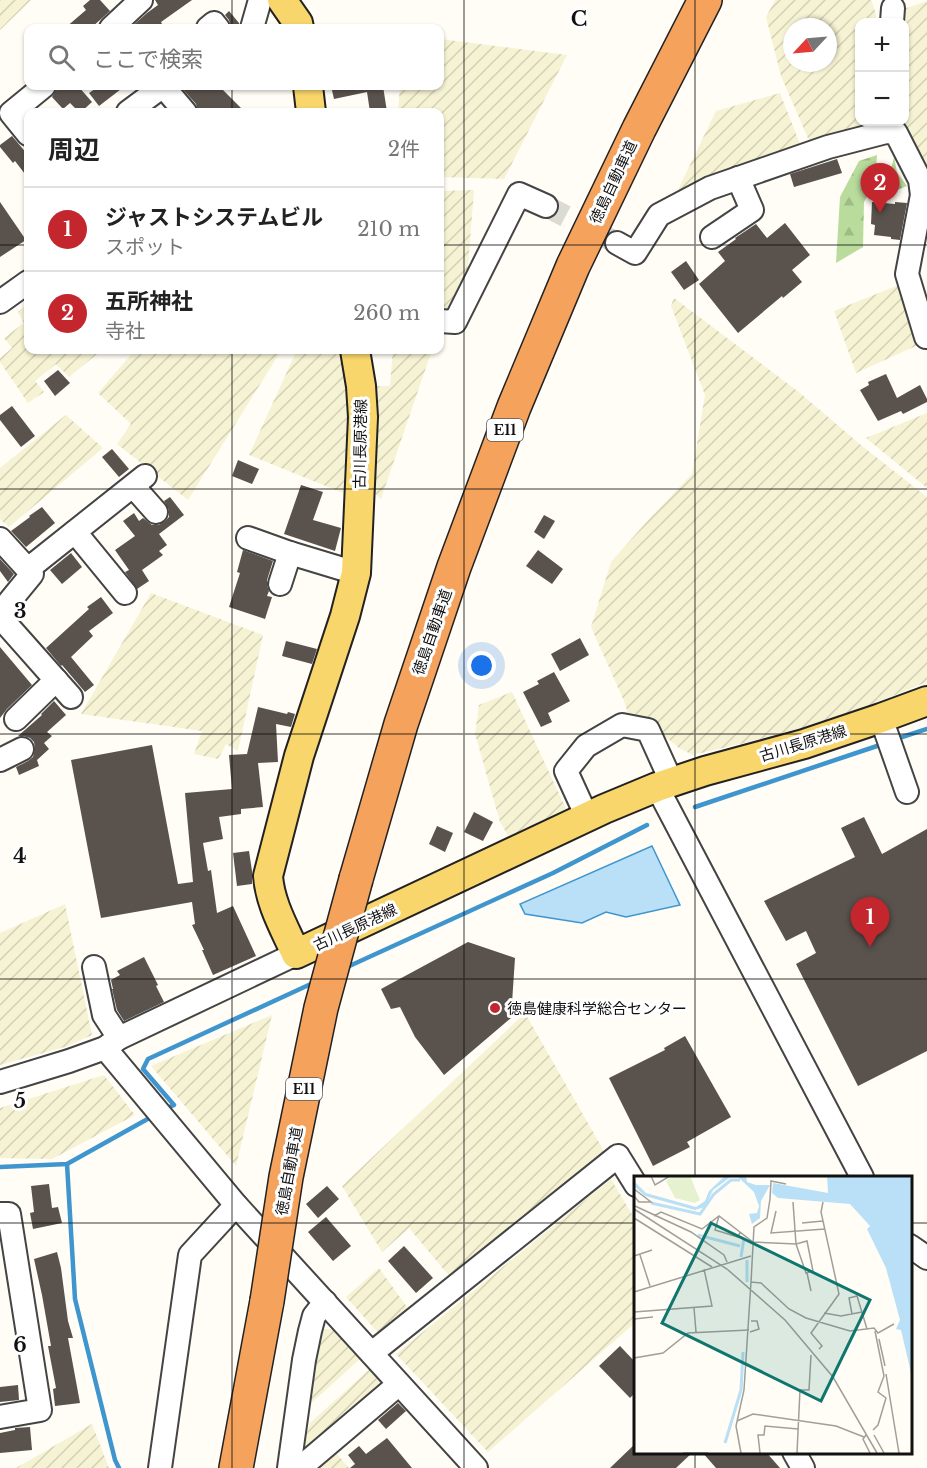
<!DOCTYPE html>
<html lang="ja">
<head>
<meta charset="utf-8">
<style>
  :root { --surface:#fff; --page:#f6f6f6; --text:#222; --muted:#767676; --line:#e0e0e0; --accent:#c4262e }
  body { margin:0; font-family:"Libre Baskerville","Noto Sans JP",serif; background:var(--page); color:var(--text) }
  .controls { position:absolute; right:18px; top:18px; display:grid; overflow:hidden; border-radius:12px; box-shadow:0 2px 4px #0004 }
  .controls button { width:54px; height:54px; display:grid; place-items:center; padding:0; border:0; border-bottom:2px solid var(--line); background:var(--surface); color:var(--text); font:30px sans-serif }
  .compass { position:absolute; left:783px; top:18px; width:54px; height:54px; border-radius:50%; background:var(--surface); box-shadow:0 2px 4px #0004; rotate:244deg }
  .you { position:absolute; left:482px; top:666px; width:21px; height:21px; margin:-15px; border:4px solid #fff; border-radius:50%; background:#1a73e8; box-shadow:0 0 0 9px #1a73e833 }
  .badge { display:grid; place-items:center; width:39px; height:39px; border-radius:50%; background:var(--accent); color:#fff; font-size:20px; font-weight:700 }
  .pin { position:absolute; translate:-50% -50px; filter:drop-shadow(0 2px 3px #0008) }
  .pin::after { content:''; position:absolute; top:32px; width:21px; height:18px; background:inherit; clip-path:polygon(0 0,100% 0,50% 100%) }
  .list { margin:0; padding:0; list-style:none }
  h2 { display:flex; justify-content:space-between; align-items:center; height:78px; margin:0; padding:0 24px; font-size:26px }
  h2 small { font-size:20px; font-weight:400; color:var(--muted) }
  .list li { display:grid; grid-template-columns:39px 1fr auto; gap:18px; align-items:center; box-sizing:border-box; height:84px; padding:0 24px; border-top:2px solid var(--line) }
  .list b { display:block; font-size:22px; white-space:nowrap }
  .list p { margin:0; font-size:20px; white-space:nowrap; color:var(--muted) }
  .list em { font-size:20px; font-style:normal; color:var(--muted) }
  .icon { flex:none; width:33px; height:33px; fill:none; stroke:currentColor; stroke-width:2; stroke-linecap:round; stroke-linejoin:round }
  .map { position:relative; flex:none; width:927px; height:1468px; overflow:hidden }
  .search { position:absolute; background:var(--surface); box-shadow:0 2px 4px #0004; left:24px; top:24px; width:420px; height:66px; display:flex; align-items:center; gap:15px; box-sizing:border-box; padding:0 21px; border-radius:12px; color:var(--muted); font-size:22px }
  .panel { position:absolute; background:var(--surface); box-shadow:0 2px 4px #0004; left:24px; top:108px; width:420px; height:246px; border-radius:12px }
  .map>svg:first-child { display:block }
</style>
</head>
<body>
<div class="map">
<svg width="927" height="1468" viewBox="0 0 927 1468">
  <defs>
    <pattern id="farmland-furrows" width="10" height="10" patternUnits="userSpaceOnUse" patternTransform="scale(1.5)"><rect width="10" height="10" fill="#f6f3d4"/><path d="M-1 1l2-2M0 10L10 0M9 11l2-2" fill="none" stroke="#d2cfb5"/></pattern>
    <pattern id="forest-firs" width="22" height="20" patternUnits="userSpaceOnUse" patternTransform="scale(1.5)"><rect width="22" height="20" fill="#b9dc9c"/><path d="M5 1l3.5 6h-7zM16 11l3.5 6h-7z" fill="#9ebc85"/></pattern>
  </defs>
  <rect width="100%" height="100%" fill="#fffdf5"/>
  <g fill="url(#farmland-furrows)" fill-rule="evenodd">
    <polygon points="0,0 31,0 0,30"/>
    <path d="M775 0H871L876 14V22H860V122H877V125L810 143 781 76 766 17ZM792 27H828V63H792Z"/>
    <polygon points="927,1 927,178 913,154 901,122 904,122 904,22 899,22 898,11"/>
    <polygon points="440,39 567,55 504,179 440,177 440,112 398,112 400,86 440,86"/>
    <polygon points="780,93 802,149 675,196 716,111"/>
    <polygon points="474,190 466,293 443,315 440,315 440,191"/>
    <polygon points="901,284 918,345 856,373 834,311"/>
    <polygon points="674,298 800,393 862,446 927,497 927,682 821,725 693,755 679,748 655,728 629,717 624,701 591,627 611,562 650,518 692,474 705,395 671,306"/>
    <polygon points="28,304 28,350 102,350 69,377 56,364 35,381 44,392 28,403 0,362 0,358 12,348 4,338 24,323 18,312"/>
    <polygon points="135,350 272,350 279,354 188,500 117,444 131,424 98,393"/>
    <polygon points="297,350 342,350 356,404 348,495 249,455"/>
    <polygon points="393,350 432,350 381,499 367,486 369,386 390,386"/>
    <polygon points="927,413 927,488 866,438"/>
    <polygon points="66,415 103,448 9,527 0,519 0,468"/>
    <polygon points="151,593 263,635 238,751 226,744 218,759 194,754 202,731 81,714"/>
    <polygon points="512,692 566,809 509,837 500,822 475,734 479,705"/>
    <polygon points="65,904 92,1035 68,1046 0,1065 0,933"/>
    <polygon points="525,1013 605,1153 530,1211 450,1277 409,1228 382,1252 342,1186"/>
    <polygon points="272,1015 236,1166 151,1066"/>
    <polygon points="104,1075 135,1115 52,1159 0,1158 0,1108"/>
    <polygon points="611,1179 636,1221 636,1322 488,1452 396,1354"/>
    <polygon points="379,1268 412,1314 381,1336 346,1297"/>
    <polygon points="324,1329 335,1329 361,1358 307,1407 315,1335"/>
    <polygon points="372,1367 385,1383 315,1448 303,1446 310,1423"/>
    <polygon points="92,1424 109,1468 16,1468"/>
    <polygon points="332,1448 349,1468 309,1468"/>
  </g>
  <g fill="url(#forest-firs)">
    <polygon points="877,155 875,182 864,202 863,247 836,263 840,197 859,161"/>
    <polygon points="894,157 897,172 907,186 892,192 887,188"/>
  </g>
  <polygon fill="#b9e0f7" stroke="#3f96cf" stroke-width="1.5" points="652,846 680,905 626,917 606,912 582,923 525,914 520,904"/>
  <g fill="none" stroke-linecap="round" stroke-linejoin="round">
    <g stroke="#3f96cf" stroke-width="4.5">
      <polyline points="896,739 927,729"/>
      <polyline points="695,807 883,744"/>
      <polyline points="345,968 553,873 647,825"/>
      <polyline points="165,1109 174,1105 143,1069 148,1059 313,983"/>
      <polyline points="67,1164 75,1299 115,1460 119,1468"/>
      <polyline points="0,1167 67,1164 153,1116"/>
    </g>
  </g>
  <g fill="#5a524d">
    <polygon points="90,0 100,0 110,11 91,28 65,28 86,10 83,6"/>
    <polygon points="155,0 192,0 161,22 162,24 156,28 130,28 147,13 158,5"/>
    <polygon points="229,11 239,23 239,28 231,28 229,20 225,15"/>
    <polygon points="59,86 78,86 92,102 81,112 79,112 70,103 63,109 52,97"/>
    <polygon points="99,86 125,86 99,106 89,93"/>
    <polygon points="180,86 219,86 245,112 198,112 196,104"/>
    <polygon points="331,86 383,86 387,112 370,112 367,92 334,99"/>
    <polygon points="12,136 28,155 28,178 15,161 13,163 0,147 0,145"/>
    <polygon points="837,159 842,173 794,187 790,174"/>
    <polygon points="0,202 26,240 0,257"/>
    <polygon points="872,202 895,204 895,202 907,203 900,240 891,239 891,237 874,235 875,225 871,224"/>
    <polygon points="785,223 810,255 792,270 802,282 783,298 782,296 738,333 699,284 725,261 718,252 736,239 735,238 756,224 767,238"/>
    <polygon points="686,261 699,280 684,290 671,272"/>
    <polygon points="58,370 70,383 55,396 44,381"/>
    <polygon points="886,374 897,398 920,385 927,399 927,402 903,414 901,411 878,421 860,390 869,385 868,382"/>
    <polygon points="12,406 35,436 21,447 0,420 0,415"/>
    <polygon points="112,449 129,469 119,477 102,457"/>
    <polygon points="238,460 259,469 252,484 232,476"/>
    <polygon points="301,485 323,492 313,520 341,528 335,551 284,534"/>
    <polygon points="170,497 184,515 159,534 167,545 159,551 163,555 142,570 149,581 137,589 125,572 129,570 115,550 135,536 123,521 134,513 139,521 143,518 152,525 159,525 164,522 169,517 169,510 164,501"/>
    <polygon points="42,507 55,523 26,547 11,531 30,517 29,516"/>
    <polygon points="544,515 555,521 544,539 534,532"/>
    <polygon points="243,550 273,561 267,580 267,586 269,591 267,596 272,597 265,619 229,607 240,573 237,572"/>
    <polygon points="538,550 563,569 552,584 526,566"/>
    <polygon points="71,553 82,567 62,584 50,570"/>
    <polygon points="0,559 14,574 8,582 0,571"/>
    <polygon points="101,597 113,613 89,631 93,636 71,657 94,685 85,692 62,665 61,666 46,648 89,609 87,607"/>
    <polygon points="580,638 589,655 560,671 551,654"/>
    <polygon points="286,641 317,649 312,664 282,656"/>
    <polygon points="0,647 32,685 7,709 0,718"/>
    <polygon points="554,672 570,701 548,713 552,722 541,727 523,692 539,684 537,681"/>
    <polygon points="54,701 66,715 47,732 52,736 44,743 49,749 37,760 39,766 19,775 16,767 28,761 33,757 35,749 34,742 30,738 23,736 18,736 42,715 41,714"/>
    <polygon points="258,707 287,714 288,712 295,714 291,727 276,724 278,762 258,763 263,807 241,809 241,814 219,817 223,839 203,843 208,871 211,870 217,913 233,906 256,956 213,975 202,950 204,950 192,925 195,924 192,902 101,918 71,760 152,745 178,884 193,882 185,793 232,789 229,755 247,754"/>
    <polygon points="474,812 493,822 483,841 464,832"/>
    <polygon points="864,817 882,854 927,829 927,1051 858,1086 796,964 816,953 806,931 786,941 764,901 855,857 841,828"/>
    <polygon points="437,826 453,833 445,852 429,844"/>
    <polygon points="249,851 252,871 252,884 237,886 233,853"/>
    <polygon points="468,942 515,958 511,1018 444,1075 415,1037 400,1007 391,1009 381,989"/>
    <polygon points="144,957 158,985 156,986 164,1002 124,1021 117,1010 112,989 113,989 111,980 120,975 117,971"/>
    <polygon points="685,1036 731,1117 687,1142 690,1147 653,1166 609,1078 665,1050 664,1048"/>
    <polygon points="49,1184 52,1208 58,1207 62,1223 33,1229 30,1213 34,1212 31,1186"/>
    <polygon points="327,1186 339,1199 318,1218 306,1204"/>
    <polygon points="326,1217 351,1246 333,1261 308,1232"/>
    <polygon points="404,1246 433,1278 416,1293 388,1261"/>
    <polygon points="57,1252 61,1268 68,1321 73,1338 68,1338 80,1403 55,1406 53,1389 56,1388 48,1346 51,1346 42,1295 34,1259"/>
    <polygon points="620,1346 636,1363 636,1392 630,1398 599,1366"/>
    <polygon points="18,1385 19,1400 0,1402 0,1387"/>
    <polygon points="398,1403 406,1411 386,1429 378,1420"/>
    <polygon points="30,1427 32,1450 0,1453 0,1433 15,1430 15,1428"/>
    <polygon points="387,1438 412,1468 350,1468 355,1464 348,1455 359,1446 366,1454"/>
    <polygon points="636,1443 636,1452 693,1452 676,1468 610,1468"/>
    <polygon points="702,1452 766,1452 780,1468 716,1468"/>
  </g>
  <g fill="none" stroke-linecap="round" stroke-linejoin="round">
    <polyline stroke="#dbdad3" stroke-width="22" stroke-dasharray="22 11" stroke-linecap="butt" points="546,206 617,243"/>
    <g stroke="#444" stroke-width="26">
      <g id="minor">
        <polyline points="892,22 893,8"/>
        <polyline points="111,28 141,0"/>
        <polyline points="208,28 214,23 218,28"/>
        <polyline points="252,28 260,0"/>
        <polyline points="163,86 185,112"/>
        <polyline points="128,112 163,86"/>
        <polyline points="28,134 11,113 44,86"/>
        <polyline points="922,195 907,274 926,337"/>
        <polyline points="712,237 752,210 738,178"/>
        <polyline points="617,243 635,253 659,215 710,188 828,147 886,132 896,133 920,180 922,195 927,193"/>
        <polyline points="0,302 28,282"/>
        <polyline points="440,321 455,322 519,194 546,206"/>
        <polyline points="133,486 156,512"/>
        <polyline points="75,532 125,593"/>
        <polyline points="248,538 290,553 356,573"/>
        <polyline points="0,539 32,574 0,613"/>
        <polyline points="28,569 145,476"/>
        <polyline points="280,584 290,553"/>
        <polyline points="0,617 71,697"/>
        <polyline points="881,718 907,792"/>
        <polyline points="16,719 56,680"/>
        <polyline points="0,760 22,749"/>
        <polyline points="657,787 862,1177"/>
        <polyline points="587,817 566,771 586,746 622,725 648,730 672,783"/>
        <polyline points="94,967 104,1015 119,1038"/>
        <polyline points="105,1048 236,1205 476,1468"/>
        <polyline points="0,1082 69,1061 105,1048 119,1038 296,954"/>
        <polyline points="0,1214 9,1214 40,1410 0,1417"/>
        <polyline points="910,1246 927,1258"/>
        <polyline points="372,1353 618,1156 636,1185"/>
        <polyline points="794,1452 803,1468"/>
        <polyline points="160,1468 190,1255 236,1205"/>
        <polyline points="289,1468 304,1360 310,1331 314,1316 325,1302"/>
        <polyline points="300,1468 399,1384"/>
      </g>
    </g>
    <g stroke="#222" stroke-width="32">
      <g id="major">
        <polyline points="282,0 298,23 299,28"/>
        <polyline points="308,86 311,112"/>
        <path d="M355 350 361 386 363 417 356 573 345 616 299 756 268 876C270 904 285 929 296 954L604 809 657 787 705 771 804 744 881 718 927 701"/>
      </g>
    </g>
    <g stroke="#222" stroke-width="36">
      <g id="highway">
        <polyline points="356,879 401,724 454,567 514,407 573,266 639,129 705,0"/>
        <polyline points="236,1468 267,1301"/>
      </g>
    </g>
    <use href="#minor" stroke="#fff" stroke-width="22"/>
    <use href="#major" stroke="#f9d66b" stroke-width="28"/>
    <use href="#highway" stroke="#f5a25d" stroke-width="33"/>
    <g stroke="#222" stroke-width="36" stroke-linecap="butt">
      <polyline id="highway-bridge" points="267,1301 286,1177 321,1008 356,879"/>
    </g>
    <use href="#highway-bridge" stroke="#f5a25d" stroke-width="33"/>
  </g>
  <path fill="none" stroke="#111" stroke-width="1.5" stroke-opacity="0.55" d="M232 0V28M464 0V1468M695 0V1177M232 86V112M0 245H28M440 245H927M232 350V1468M0 489H927M0 734H927M0 979H927M0 1223H636M910 1223H927M695 1452V1468"/>
  <circle fill="#c4262e" stroke="#fff" stroke-width="2" cx="495" cy="1008" r="6"/>
  <g text-anchor="middle" dominant-baseline="central" stroke-width="6" stroke-linejoin="round" paint-order="stroke">
    <g fill="#fff" stroke="#585858" stroke-width="1.5">
      <rect x="487" y="419" width="36" height="22" rx="4.5"/>
      <rect x="286" y="1078" width="36" height="22" rx="4.5"/>
    </g>
    <g font-size="14" font-weight="bold" fill="#111">
      <text x="505" y="430">E11</text>
      <text x="304" y="1089">E11</text>
    </g>
    <g font-size="15" fill="#111" stroke="#fff">
      <text transform="translate(613 182) rotate(-65)">徳島自動車道</text>
      <text transform="translate(360 444) rotate(-89)">古川長原港線</text>
      <text transform="translate(432 632) rotate(-71)">徳島自動車道</text>
      <text transform="translate(803 743) rotate(-17)">古川長原港線</text>
      <text transform="translate(355 927) rotate(-25)">古川長原港線</text>
      <text transform="translate(289 1171) rotate(-80)">徳島自動車道</text>
    </g>
    <g font-size="15" fill="#111" stroke="#fff" text-anchor="start">
      <text x="507" y="1008">徳島健康科学総合センター</text>
    </g>
  </g>
  <g transform="translate(634 1176)">
    <rect width="278" height="278" fill="#fffdf5"/>
    <path d="M39 0H56L66 24 61 27 41 22 32 5Z" fill="#e6f2cf"/>
    <path d="M91 0H98L79 14 71 31 61 34 11 20 0 10V5L12 17 62 31 71 25 75 15ZM103 0H112L113 6 122 9H136L127 25 126 42 118 48 115 38 123 37 125 30 120 16ZM193 0H275L278 4 277 197 267 154 262 153 266 144 252 92 233 53 236 50 216 28 144 22 138 17 139 7 194 17Z" fill="#b9e0f7"/>
    <path fill="none" stroke="#b9e0f7" stroke-width="3" d="M17 27 66 38 80 18 97 4H106M64 59 106 70M107 81 110 62M113 106V84M91 267 107 214 109 176"/>
    <path fill="none" stroke="#a09f9a" stroke-width="1.5" d="M17 0 21 9 36 0M0 13 17 26H5L0 20M136 23 137 5 152 8M1 30 57 56 90 79 93 86M0 33 93 93 151 144 199 201 243 277M142 35 137 57 191 53M20 40 27 36 68 53 85 40 119 66 162 68 159 26M85 40 81 54 104 61 106 56M0 42 78 91M168 47 189 45M173 65 179 95 172 97 162 68ZM6 79 16 110M0 80 18 74M173 97 177 115M117 106 120 51 133 42 136 23M0 116 117 80M60 132 62 156M0 136 78 130 70 93M190 137 207 140 228 136M218 138 215 122 223 120 233 153M0 143 19 141M116 156 125 153 123 145H117M245 163 251 190M185 173 188 170 177 157 205 118 187 36 189 26M0 182 29 177 54 157 115 154M252 198 265 277M103 245 119 238 202 250 230 261M239 254 244 249 252 222 244 216 250 200 241 155M232 259 229 263 236 277M240 259 250 277M49 277H74M107 277 102 250 110 214 117 106 127 107 155 133 172 142 216 155 240 152 244 157 260 148M126 277 124 259H130L131 250 164 253M163 277 166 214H175L177 179"/>
    <path fill="#0f766e" fill-opacity="0.15" stroke="#0f766e" stroke-width="3" d="M77 47 236 124 187 225 28 147Z"/>
    <rect width="278" height="278" fill="none" stroke="#111" stroke-width="3"/>
  </g>
  <g font-size="20" text-anchor="middle" font-weight="bold" fill="#111" stroke="#fff" stroke-width="6" stroke-linejoin="round" paint-order="stroke">
    <text x="579" y="26">C</text>
    <text x="20" y="618">3</text>
    <text x="20" y="863">4</text>
    <text x="20" y="1108">5</text>
    <text x="20" y="1352">6</text>
  </g>
</svg>
<div class="controls">
<button>+</button>
<button>−</button>
</div>
<svg class="compass" viewBox="-18 -18 36 36"><path d="M0-13l5 13h-10z" fill="#e53935"/><path d="M0 13l5-13h-10z" fill="#767676"/></svg>
<div class="you"></div>
<div class="pin badge" style="left:870px;top:947px">1</div>
<div class="pin badge" style="left:880px;top:213px">2</div>
<div class="search"><svg class="icon" aria-label="search" viewBox="0 0 24 24"><circle cx="10" cy="10" r="6"/><path d="M15 15l6 6"/></svg>ここで検索</div>
<section class="panel">
<h2>周辺<small>2件</small></h2>
<ul class="list">
<li><span class="badge">1</span><div><b>ジャストシステムビル</b><p>スポット</p></div><em>210 m</em></li>
<li><span class="badge">2</span><div><b>五所神社</b><p>寺社</p></div><em>260 m</em></li>
</ul>
</section>
</div>
</body>
</html>
